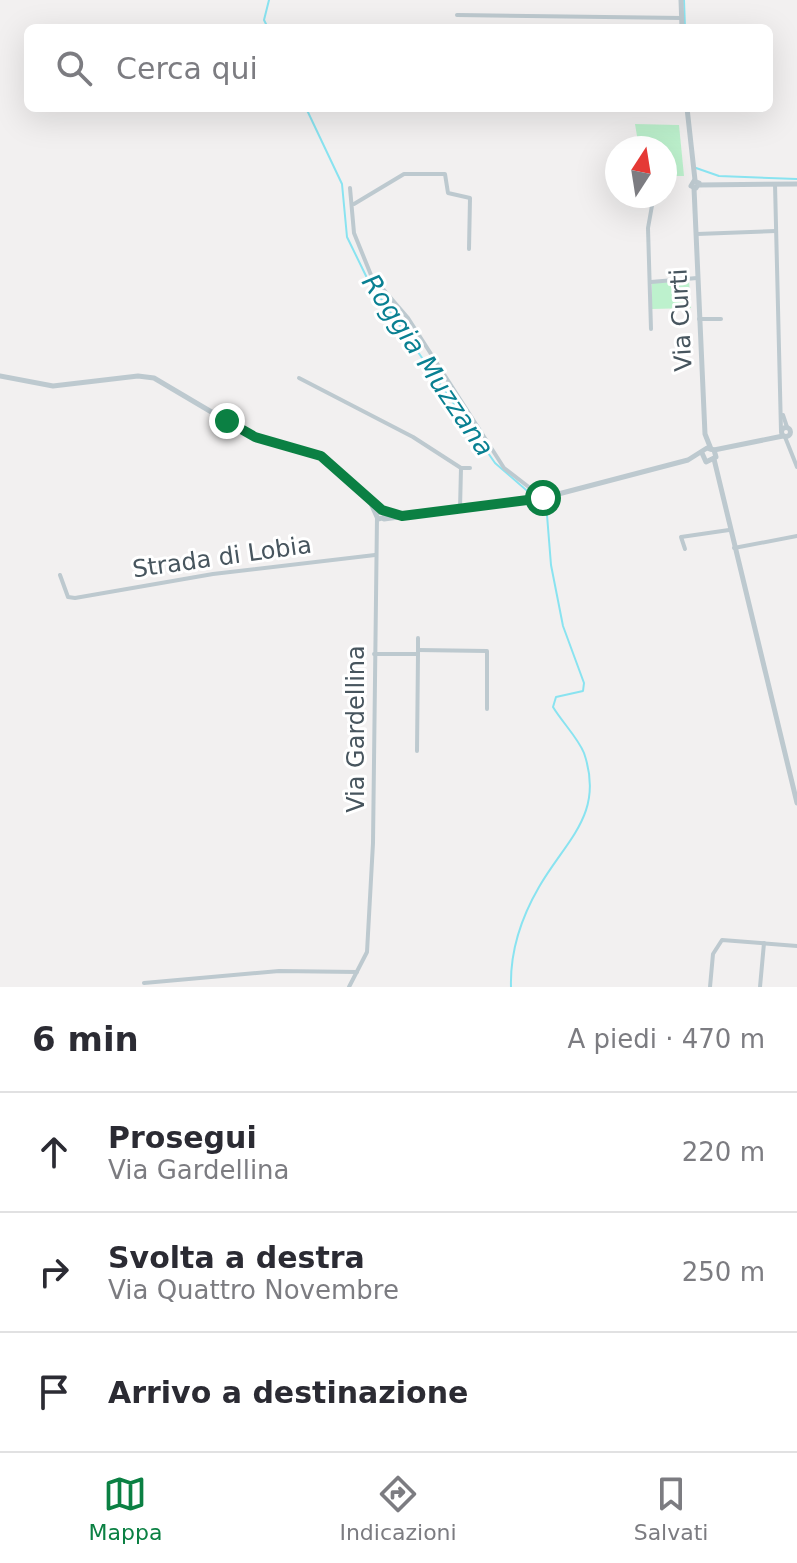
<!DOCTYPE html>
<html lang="it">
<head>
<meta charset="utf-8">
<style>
  :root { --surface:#fff; --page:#f7f7f7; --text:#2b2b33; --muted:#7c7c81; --line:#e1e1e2; --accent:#0b8043 }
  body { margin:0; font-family:"DejaVu Sans",sans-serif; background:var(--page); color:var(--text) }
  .compass { position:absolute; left:605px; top:136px; width:72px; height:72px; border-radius:50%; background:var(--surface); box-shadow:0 8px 32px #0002; rotate:12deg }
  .stop { position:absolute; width:24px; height:24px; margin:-18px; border:6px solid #0b8043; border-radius:50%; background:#fff }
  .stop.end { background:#0b8043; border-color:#fff; box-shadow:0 2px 8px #0008 }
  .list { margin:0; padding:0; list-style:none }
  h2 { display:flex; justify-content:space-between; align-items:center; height:104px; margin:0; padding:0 32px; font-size:34px }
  h2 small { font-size:26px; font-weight:400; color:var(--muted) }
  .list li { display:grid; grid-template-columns:52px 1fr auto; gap:24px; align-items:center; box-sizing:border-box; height:120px; padding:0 32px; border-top:2px solid var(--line) }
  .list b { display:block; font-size:30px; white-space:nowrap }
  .list p { margin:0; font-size:26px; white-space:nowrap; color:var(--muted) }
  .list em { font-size:26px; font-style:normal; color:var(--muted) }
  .icon { flex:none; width:44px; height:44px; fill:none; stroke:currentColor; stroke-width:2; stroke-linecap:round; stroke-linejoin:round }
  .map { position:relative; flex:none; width:797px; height:987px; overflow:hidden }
  .search { position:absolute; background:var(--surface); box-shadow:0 8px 32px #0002; left:24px; right:24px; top:24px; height:88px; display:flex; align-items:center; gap:20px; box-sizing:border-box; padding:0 28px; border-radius:12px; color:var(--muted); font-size:30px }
  .sheet { height:464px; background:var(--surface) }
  nav { display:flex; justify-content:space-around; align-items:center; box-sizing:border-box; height:112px; border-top:2px solid var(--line); background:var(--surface); font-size:22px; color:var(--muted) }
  nav a { display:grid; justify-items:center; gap:4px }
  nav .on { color:var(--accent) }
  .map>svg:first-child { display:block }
</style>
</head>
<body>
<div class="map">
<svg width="797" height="987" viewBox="0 0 797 987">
  <rect width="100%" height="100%" fill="#f2f0f0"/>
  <g fill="#bdf1cd">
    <polygon points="635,124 679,125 684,176 665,176 665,148 639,148"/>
    <polygon points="689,281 691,308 652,309 652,283"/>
  </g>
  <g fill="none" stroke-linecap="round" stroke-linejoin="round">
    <g stroke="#89e3f0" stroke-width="2">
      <polyline points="684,0 685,28"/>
      <polyline points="268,28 264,20 269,0"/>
      <path d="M306 108 342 184 347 237 368 280 495 463 540 502 547 515 551 565 563 626 584 683 583 691 556 697 553 707C562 722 578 738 584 753 605 814 566 840 539 887 521 918 510 952 511 987"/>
      <polyline points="696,168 719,176 797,179"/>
    </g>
    <g stroke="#bdc9cf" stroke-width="4">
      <polyline points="457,15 682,18"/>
      <polyline points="775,184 781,431"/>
      <polyline points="350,188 354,233 371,275 408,318 504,468 543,498"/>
      <polyline points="354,204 404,174 445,174 448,193 470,198 469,249"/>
      <polyline points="697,234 776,231"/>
      <polyline points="651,282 697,278"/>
      <polyline points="699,319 721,319"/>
      <polyline points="651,329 648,228 653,200"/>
      <polyline points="299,378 413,437 461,468"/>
      <polyline points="783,415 787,427"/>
      <polyline points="785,437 797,467"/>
      <polyline points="460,509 461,468 470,468"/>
      <polyline points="734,548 797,536"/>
      <polyline points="685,549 681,537 729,530"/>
      <polyline points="60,575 68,597 75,598 213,574 375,555"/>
      <polyline points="418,650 487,651 487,709"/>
      <polyline points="374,654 418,654 418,638"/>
      <polyline points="417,751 418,654"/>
      <polyline points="144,983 279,971 357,972"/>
      <polyline points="349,987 367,952 373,843 377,517"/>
      <polyline points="710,987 713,954 722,940 797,946"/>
      <polyline points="760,987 764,943"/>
    </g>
    <g stroke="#bdc9cf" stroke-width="5">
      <polyline points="681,0 682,28"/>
      <polyline points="687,108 695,180"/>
      <polygon points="694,181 699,183 696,188 691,186"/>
      <polyline points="699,185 797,184"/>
      <polyline points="694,188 705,434 711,449"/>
      <polyline points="0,376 53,386 138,376 154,378 247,433 321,456 382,510"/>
      <circle cx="786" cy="432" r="4.5"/>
      <polyline points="714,450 783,436"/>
      <polyline points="714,459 797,803"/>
      <polyline points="369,499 378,519 386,517 382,510 376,513"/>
      <polyline points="384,519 543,498 688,460 707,448 714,450 716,457 706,462 702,453"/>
    </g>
  </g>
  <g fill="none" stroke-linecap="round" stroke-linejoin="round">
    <polyline stroke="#0b8043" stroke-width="10" points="227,421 255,437 321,456 382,510 402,516 543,498"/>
  </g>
  <g text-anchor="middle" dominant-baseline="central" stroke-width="6" stroke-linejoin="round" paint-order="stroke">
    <g font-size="24" fill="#47555e" stroke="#fff">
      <text transform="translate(681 320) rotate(-93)">Via Curti</text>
      <text transform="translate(222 557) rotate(-8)">Strada di Lobia</text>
      <text transform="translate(356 729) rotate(-90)">Via Gardellina</text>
    </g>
    <g font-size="26" font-style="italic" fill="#098092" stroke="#fff">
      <text transform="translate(428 365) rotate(56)">Roggia Muzzana</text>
    </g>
  </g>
</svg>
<svg class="compass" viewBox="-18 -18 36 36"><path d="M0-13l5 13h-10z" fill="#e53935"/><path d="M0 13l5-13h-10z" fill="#7c7c81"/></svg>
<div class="stop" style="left:543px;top:498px"></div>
<div class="stop end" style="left:227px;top:421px"></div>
<div class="search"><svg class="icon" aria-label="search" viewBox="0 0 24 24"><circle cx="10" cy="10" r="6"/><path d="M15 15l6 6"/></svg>Cerca qui</div>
</div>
<section class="sheet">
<h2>6 min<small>A piedi · 470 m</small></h2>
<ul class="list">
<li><svg class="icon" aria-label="ahead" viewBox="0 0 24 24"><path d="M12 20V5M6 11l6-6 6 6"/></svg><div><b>Prosegui</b><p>Via Gardellina</p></div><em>220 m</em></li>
<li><svg class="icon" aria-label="right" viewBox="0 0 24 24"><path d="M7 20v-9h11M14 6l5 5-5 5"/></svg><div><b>Svolta a destra</b><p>Via Quattro Novembre</p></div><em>250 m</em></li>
<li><svg class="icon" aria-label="arrive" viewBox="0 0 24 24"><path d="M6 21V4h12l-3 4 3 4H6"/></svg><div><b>Arrivo a destinazione</b></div></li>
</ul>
</section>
<nav>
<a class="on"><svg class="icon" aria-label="map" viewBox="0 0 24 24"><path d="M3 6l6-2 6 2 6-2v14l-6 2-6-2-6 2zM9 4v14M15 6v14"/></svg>Mappa</a>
<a><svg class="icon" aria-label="directions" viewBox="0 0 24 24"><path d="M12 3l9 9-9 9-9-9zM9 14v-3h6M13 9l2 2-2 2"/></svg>Indicazioni</a>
<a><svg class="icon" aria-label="saved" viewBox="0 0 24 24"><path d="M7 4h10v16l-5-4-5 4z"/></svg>Salvati</a>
</nav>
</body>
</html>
